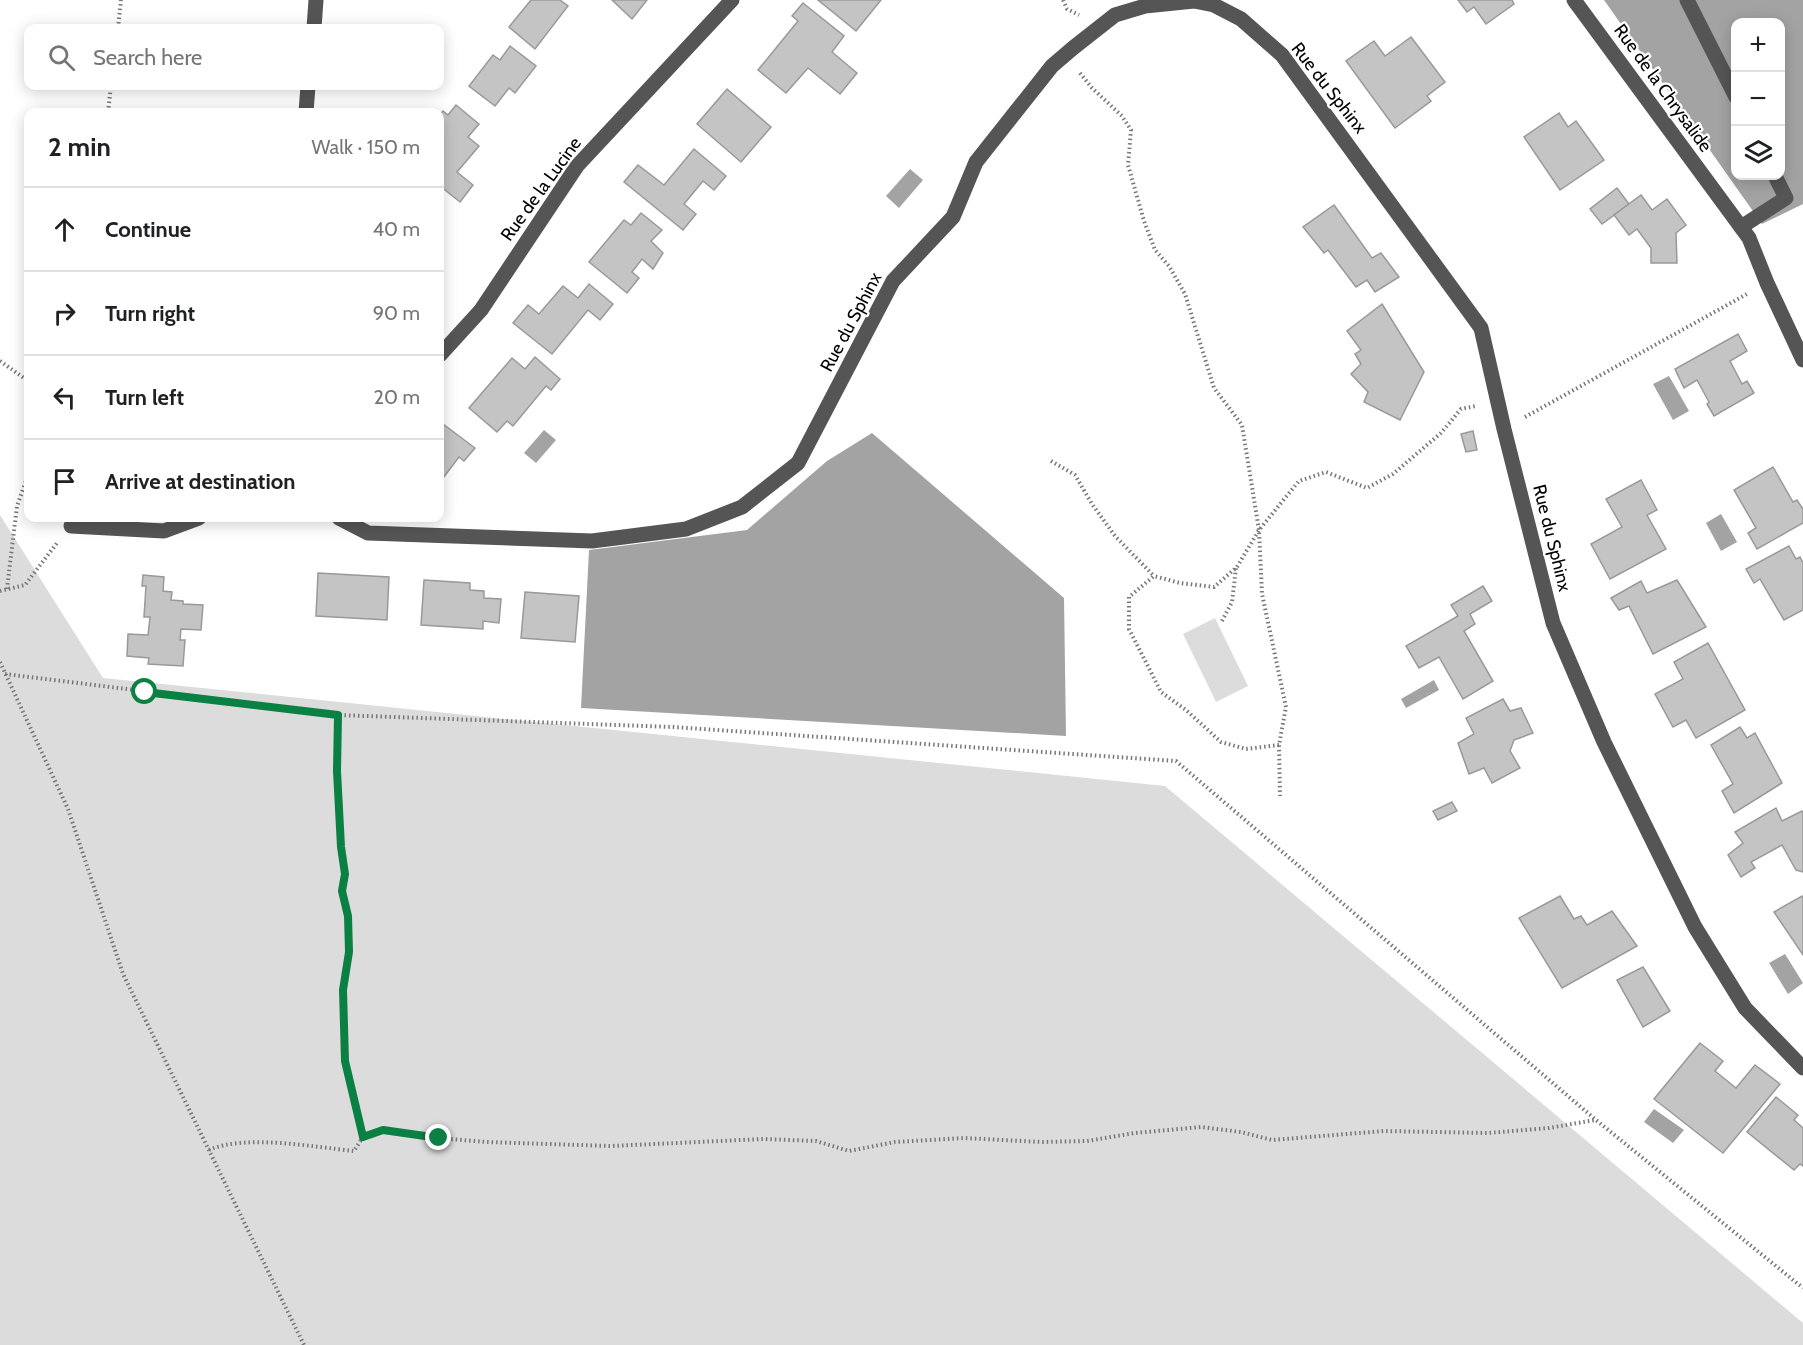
<!DOCTYPE html>
<html lang="en">
<head>
<meta charset="utf-8">
<style>
  :root { --surface:#fff; --page:#f2f2f2; --text:#202124; --muted:#757577; --line:#e0e0e0 }
  body { margin:0; font-family:Cabin,sans-serif; background:var(--page); color:var(--text) }
  .controls { position:absolute; right:18px; top:18px; display:grid; overflow:hidden; border-radius:12px; box-shadow:0 3px 15px #0003 }
  .controls button { width:54px; height:54px; display:grid; place-items:center; padding:0; border:0; border-bottom:2px solid var(--line); background:var(--surface); color:var(--text); font:30px sans-serif }
  .stop { position:absolute; width:18px; height:18px; margin:-14px; border:4px solid #0b8043; border-radius:50%; background:#fff }
  .stop.end { background:#0b8043; border-color:#fff; box-shadow:0 2px 6px #0008 }
  .list { margin:0; padding:0; list-style:none }
  h2 { display:flex; justify-content:space-between; align-items:center; height:78px; margin:0; padding:0 24px; font-size:26px }
  h2 small { font-size:20px; font-weight:400; color:var(--muted) }
  .list li { display:grid; grid-template-columns:39px 1fr auto; gap:18px; align-items:center; box-sizing:border-box; height:84px; padding:0 24px; border-top:2px solid var(--line) }
  .list b { display:block; font-size:22px; white-space:nowrap }
  .list em { font-size:20px; font-style:normal; color:var(--muted) }
  .icon { flex:none; width:33px; height:33px; fill:none; stroke:currentColor; stroke-width:2; stroke-linecap:round; stroke-linejoin:round }
  .map { position:relative; flex:none; width:1803px; height:1345px; overflow:hidden }
  .search { position:absolute; background:var(--surface); box-shadow:0 3px 15px #0003; left:24px; top:24px; width:420px; height:66px; display:flex; align-items:center; gap:15px; box-sizing:border-box; padding:0 21px; border-radius:12px; color:var(--muted); font-size:22px }
  .panel { position:absolute; background:var(--surface); box-shadow:0 3px 15px #0003; left:24px; top:108px; width:420px; height:414px; border-radius:12px }
  .map>svg:first-child { display:block }
</style>
</head>
<body>
<div class="map">
<svg width="1803" height="1345" viewBox="0 0 1803 1345">
  <rect width="100%" height="100%" fill="#fff"/>
  <g fill="#dcdcdc">
    <polygon points="0,515 103,678 1165,786 1803,1323 1803,1345 0,1345"/>
    <polygon points="1215,618 1248,686 1216,702 1183,634"/>
  </g>
  <g fill="#a3a3a3" fill-rule="evenodd">
    <path d="M1604 0H1803V204L1762 224ZM1736 22H1780V176H1736Z"/>
    <polygon points="910,169 923,180 899,208 886,196"/>
    <polygon points="1669,376 1689,411 1673,420 1653,384"/>
    <polygon points="544,430 556,440 536,463 524,453"/>
    <polygon points="872,433 1064,598 1066,736 581,708 589,550 747,530 827,461"/>
    <polygon points="1721,514 1737,542 1721,551 1706,523"/>
    <polygon points="1434,680 1439,690 1406,708 1401,699"/>
    <polygon points="1785,954 1803,983 1788,994 1769,963"/>
    <polygon points="1654,1109 1684,1130 1673,1143 1644,1122"/>
  </g>
  <g fill="#c4c4c4" stroke="#999" stroke-width="1.5">
    <polygon points="531,0 560,0 568,6 535,49 509,27"/>
    <polygon points="612,0 647,0 632,19"/>
    <polygon points="818,0 881,0 856,31"/>
    <polygon points="1458,0 1512,0 1514,4 1486,24 1474,7 1467,12"/>
    <polygon points="803,3 844,36 832,52 857,73 840,94 808,68 786,93 758,70 798,21 792,16"/>
    <polygon points="1411,37 1445,82 1427,96 1431,101 1395,128 1346,61 1374,41 1385,56"/>
    <polygon points="510,46 536,66 515,93 509,88 495,106 469,86 493,55 500,60"/>
    <polygon points="727,89 771,127 741,162 697,124"/>
    <polygon points="456,105 479,124 468,137 479,146 457,172 473,185 460,202 440,186 440,115 443,111 448,115"/>
    <polygon points="1559,113 1568,127 1576,121 1604,160 1560,190 1524,137"/>
    <polygon points="694,149 726,176 714,190 703,181 684,204 696,214 683,230 624,182 638,165 664,185"/>
    <polygon points="1617,188 1629,204 1602,224 1590,209"/>
    <polygon points="1641,195 1652,210 1667,199 1686,225 1676,233 1677,263 1651,263 1651,248 1637,229 1629,235 1614,215"/>
    <polygon points="1334,205 1372,258 1381,253 1399,277 1375,292 1367,280 1356,287 1328,250 1324,253 1303,227"/>
    <polygon points="641,213 662,230 651,241 663,253 653,269 642,259 632,272 639,278 627,293 589,262 624,220 631,225"/>
    <polygon points="589,284 613,304 600,320 588,310 552,354 513,323 528,305 539,314 563,286 578,298"/>
    <polygon points="1382,304 1424,372 1400,420 1364,402 1368,392 1351,374 1361,364 1355,354 1361,350 1347,331"/>
    <polygon points="1738,334 1747,351 1730,361 1742,384 1747,381 1754,393 1714,416 1707,404 1709,402 1697,380 1684,388 1675,369"/>
    <polygon points="535,357 560,379 551,390 546,386 513,426 507,421 497,432 469,408 512,358 525,369"/>
    <polygon points="443,424 475,448 464,461 459,457 440,482 440,428"/>
    <polygon points="1473,431 1477,450 1466,452 1461,434"/>
    <polygon points="1773,467 1793,502 1797,500 1803,509 1803,523 1757,549 1748,533 1756,528 1734,490"/>
    <polygon points="1641,480 1657,510 1647,515 1666,549 1610,579 1591,544 1622,527 1606,499"/>
    <polygon points="1789,546 1796,559 1800,557 1803,563 1803,610 1784,620 1760,579 1754,583 1746,569"/>
    <polygon points="318,573 389,577 387,620 316,616"/>
    <polygon points="143,575 164,577 163,591 172,592 171,600 183,601 183,604 203,605 201,630 181,629 180,640 185,640 183,666 148,664 149,658 127,656 128,634 148,635 150,617 144,617 146,586 142,586"/>
    <polygon points="424,580 470,583 470,590 484,591 484,598 501,599 499,623 483,621 483,629 421,625"/>
    <polygon points="1677,580 1706,627 1653,654 1629,606 1619,610 1611,598 1641,581 1647,593"/>
    <polygon points="1483,586 1492,601 1470,614 1475,624 1464,631 1493,681 1463,699 1439,657 1419,668 1406,646 1458,616 1451,605"/>
    <polygon points="525,592 579,596 575,642 521,638"/>
    <polygon points="1708,643 1745,710 1696,738 1686,720 1673,727 1655,694 1683,679 1674,662"/>
    <polygon points="1503,699 1510,711 1521,708 1533,733 1514,740 1510,751 1520,768 1492,783 1484,768 1469,774 1458,743 1474,734 1466,718"/>
    <polygon points="1740,727 1747,738 1755,733 1782,783 1734,813 1722,791 1733,784 1711,745"/>
    <polygon points="1452,802 1457,811 1438,820 1433,811"/>
    <polygon points="1776,808 1782,821 1802,811 1803,813 1803,872 1796,870 1782,845 1751,862 1755,868 1741,877 1728,855 1743,843 1735,832"/>
    <polygon points="1560,896 1574,919 1581,916 1587,925 1612,911 1637,946 1562,988 1519,918"/>
    <polygon points="1802,896 1803,899 1803,955 1774,912"/>
    <polygon points="1643,967 1670,1011 1643,1027 1617,980"/>
    <polygon points="1700,1043 1723,1061 1715,1071 1736,1088 1755,1065 1780,1084 1723,1153 1654,1099"/>
    <polygon points="1776,1097 1798,1115 1794,1120 1803,1128 1803,1166 1800,1164 1794,1170 1747,1132"/>
  </g>
  <g fill="none" stroke-linecap="round" stroke-linejoin="round">
    <g stroke="#777" stroke-width="4" stroke-dasharray="1.5 3" stroke-linecap="butt">
      <polyline points="1063,0 1067,9 1079,15"/>
      <polyline points="118,28 121,0"/>
      <polyline points="1080,73 1092,88 1122,116 1131,130 1128,165 1144,221 1155,250 1169,266 1185,294 1214,388 1242,425 1259,530 1262,594 1286,707 1279,745 1280,796"/>
      <polyline points="108,112 111,86"/>
      <polyline points="0,361 28,381"/>
      <polyline points="1525,417 1747,294"/>
      <polyline points="1051,461 1075,475 1092,504 1115,536 1154,576"/>
      <polyline points="7,589 17,506 28,475"/>
      <polyline points="0,591 25,585 57,543"/>
      <polyline points="1222,621 1232,602 1236,568"/>
      <polyline points="0,662 68,809 123,974 304,1345"/>
      <polyline points="5,674 338,715 673,727 1176,761 1596,1120 1803,1288"/>
      <polyline points="1279,745 1246,749 1221,742 1186,710 1161,692 1129,629 1129,597 1154,576 1180,583 1214,587 1237,567 1259,530 1299,481 1326,472 1367,488 1393,474 1441,433 1461,409 1476,406"/>
      <polyline points="363,1137 383,1130 439,1138 486,1142 611,1146 763,1139 816,1141 849,1151 895,1142 964,1138 1042,1142 1087,1141 1135,1133 1201,1127 1241,1132 1272,1140 1384,1131 1488,1133 1549,1128 1595,1120"/>
      <path d="M209 1150C245 1134 314 1147 354 1151L363 1137 345 1061 343 990 349 953 348 916 342 891 344 874 341 847 337 771 338 715"/>
    </g>
    <g stroke="#555" stroke-width="15">
      <polyline points="1574,0 1749,238 1767,283 1803,360"/>
      <polyline points="1687,0 1736,97"/>
      <polyline points="314,28 316,0"/>
      <polyline points="306,112 308,86"/>
      <polyline points="1741,227 1786,198 1775,176"/>
      <polyline points="440,355 481,310 577,166 732,0"/>
      <polyline points="339,518 368,533 592,541 686,529 742,507 798,463 893,281 953,217 976,162 1052,66 1073,48 1115,15 1145,6 1194,1 1214,5 1241,19 1282,55 1481,328 1504,429 1553,623 1604,742 1695,927 1745,1008 1803,1068"/>
      <polyline points="71,526 164,531 199,518"/>
    </g>
  </g>
  <g fill="none" stroke-linecap="round" stroke-linejoin="round">
    <polyline stroke="#0b8043" stroke-width="8" points="145,692 338,715 337,771 341,847 345,874 342,891 348,916 349,952 343,990 345,1061 363,1137 383,1130 439,1138"/>
  </g>
  <g text-anchor="middle" dominant-baseline="central" stroke-width="4.5" stroke-linejoin="round" paint-order="stroke">
    <g font-size="18" fill="#000" stroke="#fff">
      <text transform="translate(1329 88) rotate(52)">Rue du Sphinx</text>
      <text transform="translate(1663 88) rotate(54)">Rue de la Chrysalide</text>
      <text transform="translate(541 189) rotate(-54)">Rue de la Lucine</text>
      <text transform="translate(851 322) rotate(-62)">Rue du Sphinx</text>
      <text transform="translate(1552 538) rotate(76)">Rue du Sphinx</text>
    </g>
  </g>
</svg>
<div class="controls">
<button>+</button>
<button>−</button>
<button><svg class="icon" aria-label="layers" viewBox="0 0 24 24"><path d="M12 4l9 5-9 5-9-5zM3 14l9 5 9-5"/></svg></button>
</div>
<div class="stop" style="left:145px;top:692px"></div>
<div class="stop end" style="left:439px;top:1138px"></div>
<div class="search"><svg class="icon" aria-label="search" viewBox="0 0 24 24"><circle cx="10" cy="10" r="6"/><path d="M15 15l6 6"/></svg>Search here</div>
<section class="panel">
<h2>2 min<small>Walk · 150 m</small></h2>
<ul class="list">
<li><svg class="icon" aria-label="ahead" viewBox="0 0 24 24"><path d="M12 20V5M6 11l6-6 6 6"/></svg><div><b>Continue</b></div><em>40 m</em></li>
<li><svg class="icon" aria-label="right" viewBox="0 0 24 24"><path d="M7 20v-9h11M14 6l5 5-5 5"/></svg><div><b>Turn right</b></div><em>90 m</em></li>
<li><svg class="icon" aria-label="left" viewBox="0 0 24 24"><path d="M17 20v-9H6M10 6l-5 5 5 5"/></svg><div><b>Turn left</b></div><em>20 m</em></li>
<li><svg class="icon" aria-label="arrive" viewBox="0 0 24 24"><path d="M6 21V4h12l-3 4 3 4H6"/></svg><div><b>Arrive at destination</b></div></li>
</ul>
</section>
</div>
</body>
</html>
